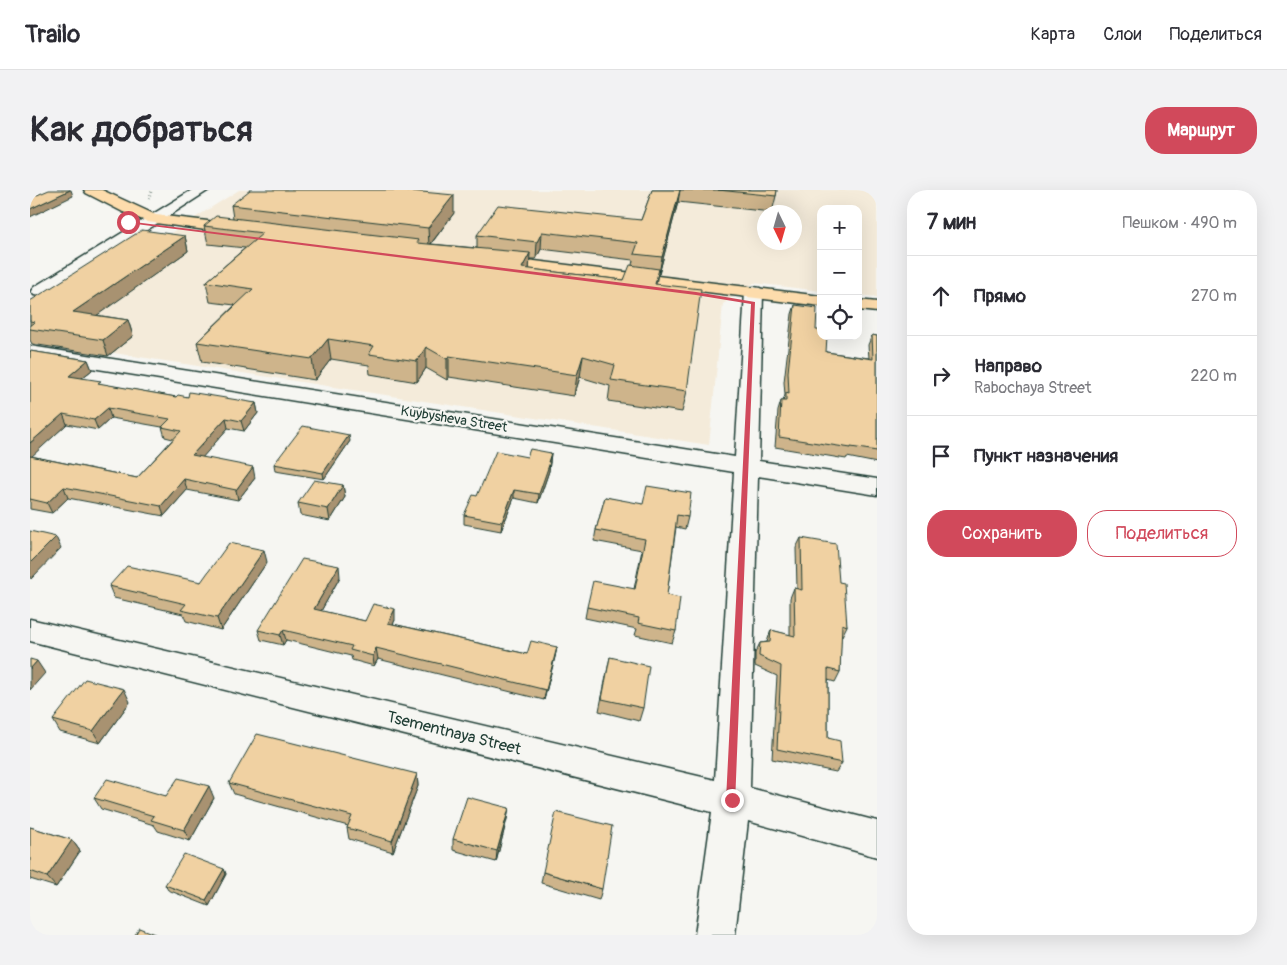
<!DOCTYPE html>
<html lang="ru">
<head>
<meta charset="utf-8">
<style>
  :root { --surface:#fff; --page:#f2f2f3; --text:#2b2b33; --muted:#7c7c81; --line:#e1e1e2; --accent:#d1495b }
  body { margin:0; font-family:Pangolin,sans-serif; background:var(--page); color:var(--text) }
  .controls { position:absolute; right:15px; top:15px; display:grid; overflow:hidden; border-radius:10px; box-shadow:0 5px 20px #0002 }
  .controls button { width:45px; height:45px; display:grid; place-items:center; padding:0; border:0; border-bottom:1px solid var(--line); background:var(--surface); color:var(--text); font:25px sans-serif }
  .compass { position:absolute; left:727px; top:15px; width:45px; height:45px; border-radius:50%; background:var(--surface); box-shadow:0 5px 20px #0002; rotate:175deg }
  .stop { position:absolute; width:15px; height:15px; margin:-11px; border:4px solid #d1495b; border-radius:50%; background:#fff }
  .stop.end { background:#d1495b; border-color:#fff; box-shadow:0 1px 5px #0008 }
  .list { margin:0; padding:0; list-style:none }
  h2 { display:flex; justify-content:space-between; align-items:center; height:65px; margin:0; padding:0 20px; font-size:21px }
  h2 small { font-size:16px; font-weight:400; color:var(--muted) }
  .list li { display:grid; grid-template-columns:32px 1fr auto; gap:15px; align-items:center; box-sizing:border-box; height:80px; padding:0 20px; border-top:1px solid var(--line) }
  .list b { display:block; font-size:19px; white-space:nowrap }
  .list p { margin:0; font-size:16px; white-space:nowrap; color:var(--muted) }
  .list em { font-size:16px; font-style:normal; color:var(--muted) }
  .actions { display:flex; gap:10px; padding:15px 20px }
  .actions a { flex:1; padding:11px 0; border:1px solid var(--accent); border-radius:20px; text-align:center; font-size:18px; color:var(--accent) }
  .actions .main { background:var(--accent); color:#fff }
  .icon { flex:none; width:28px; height:28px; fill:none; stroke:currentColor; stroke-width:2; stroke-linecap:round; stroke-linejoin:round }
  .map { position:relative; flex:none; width:847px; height:745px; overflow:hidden; border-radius:20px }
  header { display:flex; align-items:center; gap:30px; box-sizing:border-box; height:70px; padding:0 25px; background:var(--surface); border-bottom:1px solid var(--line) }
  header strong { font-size:24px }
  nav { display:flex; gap:28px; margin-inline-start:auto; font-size:18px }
  .intro { display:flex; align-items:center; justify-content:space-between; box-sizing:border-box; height:120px; padding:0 30px }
  h1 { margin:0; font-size:35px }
  .button { padding:12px 22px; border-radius:20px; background:var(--accent); color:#fff; font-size:18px; font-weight:700 }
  main { display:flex; gap:30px; padding:0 30px }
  aside { flex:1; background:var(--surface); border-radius:20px; box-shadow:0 5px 20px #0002 }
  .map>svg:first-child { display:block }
</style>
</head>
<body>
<header>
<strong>Trailo</strong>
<nav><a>Карта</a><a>Слои</a><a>Поделиться</a></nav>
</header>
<div class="intro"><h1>Как добраться</h1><a class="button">Маршрут</a></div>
<main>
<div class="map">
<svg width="847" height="745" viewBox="0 0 847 745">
  <rect width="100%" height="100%" fill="#f6f6f2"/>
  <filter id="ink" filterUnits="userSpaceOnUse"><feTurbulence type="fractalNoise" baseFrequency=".02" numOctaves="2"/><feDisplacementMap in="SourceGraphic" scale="10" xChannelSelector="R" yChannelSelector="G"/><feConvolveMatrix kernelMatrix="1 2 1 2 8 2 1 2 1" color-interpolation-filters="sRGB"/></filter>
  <g filter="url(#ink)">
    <path fill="#f4ebda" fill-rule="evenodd" d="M209 0H847V107L828 105V19H791V101L724 93 693 114 679 255 0 150V132ZM734 22H764V52H734Z"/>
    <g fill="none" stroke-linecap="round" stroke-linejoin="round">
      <g stroke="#1f3d34" stroke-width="3">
        <g id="minor">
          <polygon points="162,0 179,0 16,105 10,106 4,105 1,101 4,97"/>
          <polygon points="724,97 730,98 733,102 729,271 847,289 847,305 728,286 720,598 847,631 847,667 718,631 705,745 665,745 682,622 0,451 0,429 685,590 704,282 0,168 0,156 705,267 715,102 718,98"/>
        </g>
      </g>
      <g stroke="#1f3d34" stroke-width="3">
        <g id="highway">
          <polygon points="54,0 72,0 126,25 212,35 217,37 220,40 217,43 212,45 118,32 93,22 56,3"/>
          <polygon points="463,66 791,106 791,116 457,75 455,71 457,67"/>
          <polygon points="828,110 847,112 847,122 828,120"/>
        </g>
      </g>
      <polyline stroke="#1f3d34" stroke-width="2" stroke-dasharray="0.5 2.5" stroke-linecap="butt" points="119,8 122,0"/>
      <use href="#minor" fill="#f6f6f2" fill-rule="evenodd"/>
      <use href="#highway" fill="#fddcac" fill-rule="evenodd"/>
    </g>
    <g fill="#ceb48b" stroke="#1f3d34" fill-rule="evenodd">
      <path d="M622 0H747L746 6 742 22 648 12 629 84H628L626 94 657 201 652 222 578 211 580 196 550 187 544 206 419 187 417 190 396 178 387 192 340 184 339 175 301 169 285 190 172 172 167 152 205 115 180 112 176 92 215 58 178 54 174 36 203 28 201 15 424 23 401 54 447 58V45L611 30ZM511 59 603 70 602 75 594 90 499 79 500 69H506Z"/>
      <polygon points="155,46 158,61 66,125 98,130 103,146 78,166 2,154 0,150 0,111"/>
      <polygon points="765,115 786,140 796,162 839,168 838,155 842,145 847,146 847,273 817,267 816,269 745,257 748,221 751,211 753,211 755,205 754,192 762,124"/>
      <path d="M0 161 58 170 62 180 52 188 71 194 146 207H158L226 213 228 223 214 241 198 238 172 267 225 288 208 310 157 300 134 326 38 308 22 323 0 319ZM81 228 132 237 135 247 143 249 107 288 1 266 37 234 68 240Z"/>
      <polygon points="320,251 294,289 245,281 244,274"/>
      <polygon points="521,263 519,281 508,313 484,308 471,341 434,334 434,325 447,306 497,267"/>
      <polygon points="313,295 315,307 300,331 270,325 268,313"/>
      <polygon points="575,307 658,327 655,339 646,337 637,405 646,441 642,453 605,445 607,439 555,428 557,417 604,399 612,360 564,351 566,340"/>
      <polygon points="771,348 809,392 817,436 812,446 811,445 810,482 805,492 798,490 798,548 812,573 806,582 742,569 747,486 725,476 725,463 730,453 737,452 741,440 760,445 760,408 764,398 767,399 766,358"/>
      <polygon points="237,372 191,440 156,431 153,424 84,408 79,396 171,392"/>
      <polygon points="310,387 291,421 335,431 365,430 363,434 497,464 527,457 525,467 514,510 348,469 344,476 322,470 321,466 256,450 253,455 231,450 228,440"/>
      <polygon points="580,467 613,518 609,531 569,521"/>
      <polygon points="100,512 70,553 30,542 23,530"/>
      <polygon points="387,584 388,596 363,662 319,649 317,638 318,636 204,604 199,593"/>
      <polygon points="136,606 184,608 160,651 128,641 124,635 71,619 64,608"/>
      <polygon points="479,618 477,629 466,672 423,660 423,649"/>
      <polygon points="0,637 42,650 50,661 26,697 0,689"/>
      <polygon points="194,679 196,684 179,716 138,700 135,695"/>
      <polygon points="513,682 572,699 569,710 511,693"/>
    </g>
    <g fill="#a89271" stroke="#1f3d34">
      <polygon points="40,0 41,0 43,6 0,27 0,19"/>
      <polygon points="650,0 648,12 629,84 632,67"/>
      <polygon points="424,5 424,23 399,56 398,38"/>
      <polygon points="512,42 511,59 506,69 507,52"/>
      <polygon points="155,46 158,61 49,138 43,122"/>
      <polygon points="500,63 499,82 492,78"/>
      <polygon points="98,130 103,146 78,166 73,150"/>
      <polygon points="298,149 301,169 285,190 282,169"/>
      <polygon points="396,157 396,178 387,192 387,171"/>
      <polygon points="419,166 419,187 417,190 417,169"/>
      <polygon points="553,166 550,187 544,206 547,185"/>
      <polygon points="58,170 62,180 43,195 39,186"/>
      <polygon points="226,213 228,223 214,241 211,231"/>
      <polygon points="78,218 81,228 68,240 64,230"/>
      <polygon points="33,224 37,234 0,268 0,253"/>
      <polygon points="196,228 198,238 165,276 162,265"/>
      <polygon points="319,245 320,251 294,289 293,283"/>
      <polygon points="521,263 519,281 508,313 509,304"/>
      <polygon points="223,277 225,288 208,310 206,300"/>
      <polygon points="154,289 157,300 134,326 131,316"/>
      <polygon points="313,295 315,307 300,331 298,319"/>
      <polygon points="34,297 38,308 22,323 17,313"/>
      <polygon points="484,300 484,308 471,341 472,332"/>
      <polygon points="26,347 31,358 1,389 0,387 0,373"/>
      <polygon points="234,360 237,372 191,440 187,428"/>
      <polygon points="309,376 310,387 286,430 284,419"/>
      <polygon points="365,419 365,430 359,443 358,433"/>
      <polygon points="253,440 256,450 253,455 250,445"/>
      <polygon points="527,457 525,467 514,510 516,500"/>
      <polygon points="346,458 348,469 344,476 343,466"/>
      <polygon points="7,471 15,483 0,500 0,479"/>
      <polygon points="94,499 100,512 70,553 63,541"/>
      <polygon points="387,584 388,596 363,662 362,651"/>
      <polygon points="179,596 184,608 160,651 154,640"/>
      <polygon points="479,618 477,629 466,672 467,661"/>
      <polygon points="42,650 50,661 26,697 17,687"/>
      <polygon points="194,679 196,684 179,716 176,710"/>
    </g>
    <g fill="#f0d1a2" stroke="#1f3d34">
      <polygon points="19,0 40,0 0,19 0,8"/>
      <polygon points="220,0 370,0 424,5 398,38 201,15"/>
      <polygon points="622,0 650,0 632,67 604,64 608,53 512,42 507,52 447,45 468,15 611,30"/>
      <polygon points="688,0 747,0 746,6"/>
      <polygon points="186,26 389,50 387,53 500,63 492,78 594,90 600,75 629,79 625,94 671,99 657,201 581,190 585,175 553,166 547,185 419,166 417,169 396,157 387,171 339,164 344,156 298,149 282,169 167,152 223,99 176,92 233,43 174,36"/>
      <polygon points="112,40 155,46 43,122 98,130 73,150 0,139 0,135 5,132 0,131 0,111"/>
      <polygon points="765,115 787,118 786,140 791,140 791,146 797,146 796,162 843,169 842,145 847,146 847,261 821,257 821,258 749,247 751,211 756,211 756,203 759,204 758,182"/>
      <polygon points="0,161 58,170 39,186 71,191 68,193 146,207 148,205 158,207 159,202 226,213 211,231 196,228 162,265 223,277 206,300 154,289 131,316 34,297 17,313 0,309 0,266 107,288 151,241 132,237 140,229 78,218 64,230 33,224 0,253"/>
      <polygon points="273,236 319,245 293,283 244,274"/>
      <polygon points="500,259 521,263 518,272 520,272 509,304 484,300 472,332 434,325 443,305 447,306 466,261 497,267"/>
      <polygon points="284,290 313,295 298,319 268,313"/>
      <polygon points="617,296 661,303 658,327 647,325 637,405 650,408 646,441 608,433 609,428 557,417 563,391 605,399 615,349 566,340 575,307 613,314"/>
      <polygon points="0,341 26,347 0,373"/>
      <polygon points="771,348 806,354 809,392 814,393 817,436 812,434 810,482 798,479 798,548 810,551 812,573 747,559 751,476 729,466 730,453 740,452 741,440 765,446 764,398 772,400"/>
      <polygon points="199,353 234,360 187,428 151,420 156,414 79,396 97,376 171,392"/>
      <polygon points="272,369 309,376 284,419 335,431 343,414 365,419 358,433 497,464 501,451 527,457 516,500 346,458 343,466 320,460 322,456 253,440 250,445 228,440"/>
      <polygon points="580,467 619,476 613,518 572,509"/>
      <polygon points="0,469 7,471 0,479"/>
      <polygon points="55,489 94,499 63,541 23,530"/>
      <polygon points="227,544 387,584 362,651 317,638 322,626 199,593"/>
      <polygon points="148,588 179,596 154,640 121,630 124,626 64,608 77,589 136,606"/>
      <polygon points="437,607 479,618 467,661 423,649"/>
      <polygon points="526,622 582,636 572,699 513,682"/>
      <polygon points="0,637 42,650 17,687 0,681"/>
      <polygon points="154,664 194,679 176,710 135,695"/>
      <polygon points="109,738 127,745 105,745"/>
    </g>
  </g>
  <polygon fill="#d1495b" points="96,31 666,102 725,112 705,614 698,614 696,610 721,114 666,105 98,33"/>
  <g text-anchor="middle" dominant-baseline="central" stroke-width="4.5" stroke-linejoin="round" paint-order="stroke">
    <g font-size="14" fill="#1f3d34" stroke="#f6f6f2">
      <text transform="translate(424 229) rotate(9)">Kuybysheva Street</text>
    </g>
    <g font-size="16" fill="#1f3d34" stroke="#f6f6f2">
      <text transform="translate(424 543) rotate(14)">Tsementnaya Street</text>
    </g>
  </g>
</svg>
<div class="controls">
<button>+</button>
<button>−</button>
<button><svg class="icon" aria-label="locate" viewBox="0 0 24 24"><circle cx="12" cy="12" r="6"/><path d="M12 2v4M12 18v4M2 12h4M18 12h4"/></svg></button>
</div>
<svg class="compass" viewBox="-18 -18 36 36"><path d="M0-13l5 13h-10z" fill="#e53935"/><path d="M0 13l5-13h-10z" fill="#7c7c81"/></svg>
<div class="stop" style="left:98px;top:32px"></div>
<div class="stop end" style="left:702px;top:610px"></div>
</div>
<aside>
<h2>7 мин<small>Пешком · 490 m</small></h2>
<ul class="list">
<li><svg class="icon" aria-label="ahead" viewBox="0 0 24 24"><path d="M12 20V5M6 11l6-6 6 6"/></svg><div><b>Прямо</b></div><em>270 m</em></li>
<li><svg class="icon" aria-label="right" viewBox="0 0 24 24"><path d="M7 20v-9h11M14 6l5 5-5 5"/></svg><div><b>Направо</b><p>Rabochaya Street</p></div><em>220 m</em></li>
<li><svg class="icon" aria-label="arrive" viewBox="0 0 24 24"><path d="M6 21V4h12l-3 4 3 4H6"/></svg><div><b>Пункт назначения</b></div></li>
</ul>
<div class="actions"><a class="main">Сохранить</a><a>Поделиться</a></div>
</aside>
</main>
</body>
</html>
